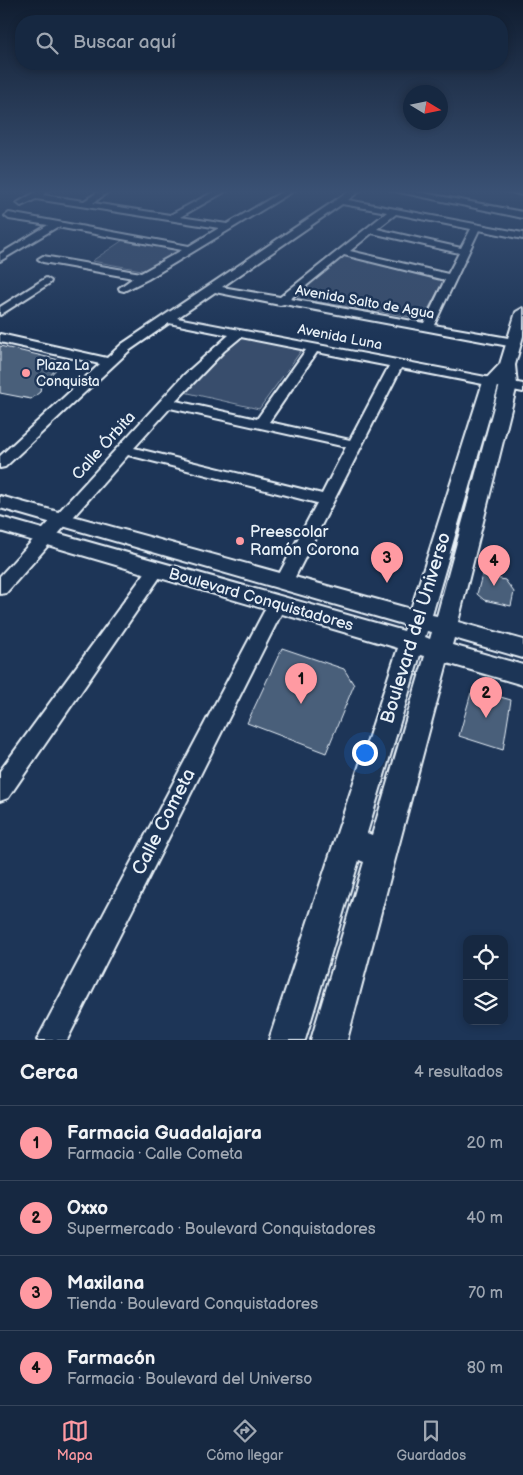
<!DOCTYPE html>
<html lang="es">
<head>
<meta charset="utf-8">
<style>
  :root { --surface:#162841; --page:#1f3048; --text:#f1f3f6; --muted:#9ea6b1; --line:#35445a; --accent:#ff9aa2 }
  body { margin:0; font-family:"Balsamiq Sans",sans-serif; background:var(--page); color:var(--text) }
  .controls { position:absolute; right:15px; bottom:15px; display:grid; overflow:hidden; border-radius:10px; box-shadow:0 2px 8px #0003 }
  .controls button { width:45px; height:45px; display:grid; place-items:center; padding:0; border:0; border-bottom:1px solid var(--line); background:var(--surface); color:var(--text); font:25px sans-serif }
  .compass { position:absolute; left:403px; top:85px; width:45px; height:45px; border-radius:50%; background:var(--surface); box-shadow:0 2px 8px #0003; rotate:100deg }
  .you { position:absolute; left:364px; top:752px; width:18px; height:18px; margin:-12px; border:4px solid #fff; border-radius:50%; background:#1a73e8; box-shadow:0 0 0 8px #1a73e833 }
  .badge { display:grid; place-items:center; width:32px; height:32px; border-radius:50%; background:var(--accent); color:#111; font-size:16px; font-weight:700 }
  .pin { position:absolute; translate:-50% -41px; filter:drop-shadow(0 1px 2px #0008) }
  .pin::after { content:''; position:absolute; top:26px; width:18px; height:15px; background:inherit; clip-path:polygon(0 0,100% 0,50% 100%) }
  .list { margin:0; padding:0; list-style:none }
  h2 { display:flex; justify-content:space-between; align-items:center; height:65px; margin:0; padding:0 20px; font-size:21px }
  h2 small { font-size:16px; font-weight:400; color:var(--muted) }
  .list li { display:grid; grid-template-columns:32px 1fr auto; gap:15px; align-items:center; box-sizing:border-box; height:75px; padding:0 20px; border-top:1px solid var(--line) }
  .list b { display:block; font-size:19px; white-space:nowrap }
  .list p { margin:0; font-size:16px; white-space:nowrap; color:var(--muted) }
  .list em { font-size:16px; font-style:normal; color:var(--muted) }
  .icon { flex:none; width:28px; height:28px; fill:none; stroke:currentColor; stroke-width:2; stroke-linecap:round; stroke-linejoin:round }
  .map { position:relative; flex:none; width:523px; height:1040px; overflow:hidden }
  .search { position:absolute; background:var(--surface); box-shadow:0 2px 8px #0003; left:15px; right:15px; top:15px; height:55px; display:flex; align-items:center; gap:12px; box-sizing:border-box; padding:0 18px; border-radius:20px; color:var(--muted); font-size:19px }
  .sheet { height:365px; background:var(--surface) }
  nav { display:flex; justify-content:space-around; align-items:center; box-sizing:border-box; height:70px; border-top:1px solid var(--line); background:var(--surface); font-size:14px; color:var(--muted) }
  nav a { display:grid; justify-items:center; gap:2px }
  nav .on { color:var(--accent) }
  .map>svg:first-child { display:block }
</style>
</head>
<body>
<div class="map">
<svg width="523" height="1040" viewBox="0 0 523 1040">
  <rect width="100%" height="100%" fill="#1d3557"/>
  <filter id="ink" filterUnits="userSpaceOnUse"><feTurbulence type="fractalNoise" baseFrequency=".02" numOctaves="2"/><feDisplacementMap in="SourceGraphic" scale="10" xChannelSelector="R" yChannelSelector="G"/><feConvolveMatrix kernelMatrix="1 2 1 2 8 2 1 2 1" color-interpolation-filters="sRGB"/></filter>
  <g filter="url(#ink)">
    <g fill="#374d6c" stroke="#909fb2">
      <polygon points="126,238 180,246 182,251 147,271 92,261"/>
      <polygon points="345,254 446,276 423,319 287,297"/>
      <polygon points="248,333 306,344 259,409 184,392 209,365"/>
    </g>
    <g fill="#495e7a" stroke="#e8f1f8">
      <polygon points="0,346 64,361 41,385 40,392 31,399 0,393"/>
      <polygon points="482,575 505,580 514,592 511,606 484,600 477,594"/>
      <polygon points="282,648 344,669 354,685 326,753 247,723"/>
      <polygon points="483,692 511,700 503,750 459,736 471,693"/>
    </g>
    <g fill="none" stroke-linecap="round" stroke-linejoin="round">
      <g stroke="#e8f1f8" stroke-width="4">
        <g id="minor">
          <polygon points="39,190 48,190 43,195 84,201 101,190 111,190 93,203 170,215 217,190 228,190 180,217 227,224 285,190 295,190 148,279 124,291 120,290 119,288 133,278 43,262 38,259 43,256 141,273 182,250 57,227 0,261 0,254 48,225 9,219 5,216 9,213 189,246 219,228 36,199 21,206 17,203"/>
          <path d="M351 190H361L348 200 523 233V239L479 230 434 325 514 339 520 343 518 346 514 347 284 304 280 305 215 292 177 318 523 384V392L401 368 290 587 284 588 278 587 275 582 317 503 128 455 6 593 0 594V576L184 375 229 335 169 323 130 350 5 467 0 468V456L100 364 0 342V334L107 358 122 344 162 317ZM342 204 387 212 280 297 222 287ZM396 214 471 229 461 248 377 229ZM372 233 459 253 448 274 350 251ZM344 255 445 280 424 323 290 299ZM241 337 306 350 257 419 176 401 224 351ZM317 352 389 366 350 440 269 422ZM170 408 346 447 322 494 134 448Z"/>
          <polygon points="390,190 408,190 523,212 523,218"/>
          <polygon points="502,190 523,191 523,195"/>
          <polygon points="46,278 51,281 50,283 0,315 0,307"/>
          <polygon points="156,564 162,566 165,570 162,574 8,798 0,801 0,771 150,566"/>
          <polygon points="277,597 283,599 286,604 67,1040 37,1040 268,604 271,599"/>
        </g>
      </g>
      <g stroke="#e8f1f8" stroke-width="4">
        <path id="tertiary" d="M523 308V336L515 365 517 385 458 622 523 640V658L454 638 452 645 523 665V685L447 663 347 1040H311L364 862 359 860 305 1040H269L398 648 0 531V517L404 631 406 625 0 508V496L411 609 483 382 500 364 516 312ZM501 381 437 616 432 615 499 383ZM427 631 432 632 430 639 425 637ZM420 655 425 656 372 835 367 833Z"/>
      </g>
      <use href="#minor" fill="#1d3557" fill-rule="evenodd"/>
      <use href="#tertiary" fill="#1d3557" fill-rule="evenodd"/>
    </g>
  </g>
  <linearGradient id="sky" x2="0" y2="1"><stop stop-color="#101d30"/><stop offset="0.57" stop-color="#3a5174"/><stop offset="1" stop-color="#3a5174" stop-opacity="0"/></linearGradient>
  <rect width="523" height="336" fill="url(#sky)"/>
  <g fill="#ff9aa2" stroke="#1d3557" stroke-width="2">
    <circle cx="26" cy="373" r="5"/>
    <circle cx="240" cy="541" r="5"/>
  </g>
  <g text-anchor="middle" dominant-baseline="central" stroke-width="5" stroke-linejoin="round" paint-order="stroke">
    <g font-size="14" fill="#e8f1f8" stroke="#1d3557">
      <text transform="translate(365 302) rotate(10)">Avenida Salto de Agua</text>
      <text transform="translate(340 337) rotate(11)">Avenida Luna</text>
    </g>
    <g font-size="14" fill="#e8f1f8" stroke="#1d3557" text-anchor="start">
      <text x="36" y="365">Plaza La<tspan x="36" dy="16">Conquista</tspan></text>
    </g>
    <g font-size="16" fill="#e8f1f8" stroke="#1d3557">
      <text transform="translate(104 446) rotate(-48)">Calle Órbita</text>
      <text transform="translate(261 600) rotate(16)">Boulevard Conquistadores</text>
    </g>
    <g font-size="16" fill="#e8f1f8" stroke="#1d3557" text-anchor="start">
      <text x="250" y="532">Preescolar<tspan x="250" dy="18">Ramón Corona</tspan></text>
    </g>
    <g font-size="19" fill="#e8f1f8" stroke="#1d3557">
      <text transform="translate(416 628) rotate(-73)">Boulevard del Universo</text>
      <text transform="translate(164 822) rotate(-63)">Calle Cometa</text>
    </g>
  </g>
</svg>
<div class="controls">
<button><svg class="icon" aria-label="locate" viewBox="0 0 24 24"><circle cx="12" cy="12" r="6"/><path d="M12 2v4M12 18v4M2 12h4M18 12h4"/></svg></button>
<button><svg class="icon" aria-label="layers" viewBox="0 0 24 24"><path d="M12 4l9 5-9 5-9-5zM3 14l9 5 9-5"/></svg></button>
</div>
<svg class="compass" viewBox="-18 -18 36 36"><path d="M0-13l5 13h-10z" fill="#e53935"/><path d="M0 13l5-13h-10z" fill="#9ea6b1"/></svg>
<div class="you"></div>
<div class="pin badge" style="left:301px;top:704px">1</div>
<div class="pin badge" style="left:486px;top:718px">2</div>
<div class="pin badge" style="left:387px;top:583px">3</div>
<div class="pin badge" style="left:494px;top:586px">4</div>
<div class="search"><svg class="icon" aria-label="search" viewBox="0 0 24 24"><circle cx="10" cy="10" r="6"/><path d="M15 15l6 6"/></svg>Buscar aquí</div>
</div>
<section class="sheet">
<h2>Cerca<small>4 resultados</small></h2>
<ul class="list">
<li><span class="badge">1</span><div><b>Farmacia Guadalajara</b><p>Farmacia · Calle Cometa</p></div><em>20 m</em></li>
<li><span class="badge">2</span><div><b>Oxxo</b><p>Supermercado · Boulevard Conquistadores</p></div><em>40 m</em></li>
<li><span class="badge">3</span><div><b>Maxilana</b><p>Tienda · Boulevard Conquistadores</p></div><em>70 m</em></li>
<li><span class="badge">4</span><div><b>Farmacón</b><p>Farmacia · Boulevard del Universo</p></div><em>80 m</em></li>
</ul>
</section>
<nav>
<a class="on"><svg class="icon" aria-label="map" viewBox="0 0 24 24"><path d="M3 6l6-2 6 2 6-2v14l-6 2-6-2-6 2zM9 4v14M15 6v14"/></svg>Mapa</a>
<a><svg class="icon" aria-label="directions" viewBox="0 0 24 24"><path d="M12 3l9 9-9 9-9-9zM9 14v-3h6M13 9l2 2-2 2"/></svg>Cómo llegar</a>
<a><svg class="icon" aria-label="saved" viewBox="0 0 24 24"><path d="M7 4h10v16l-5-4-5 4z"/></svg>Guardados</a>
</nav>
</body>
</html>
